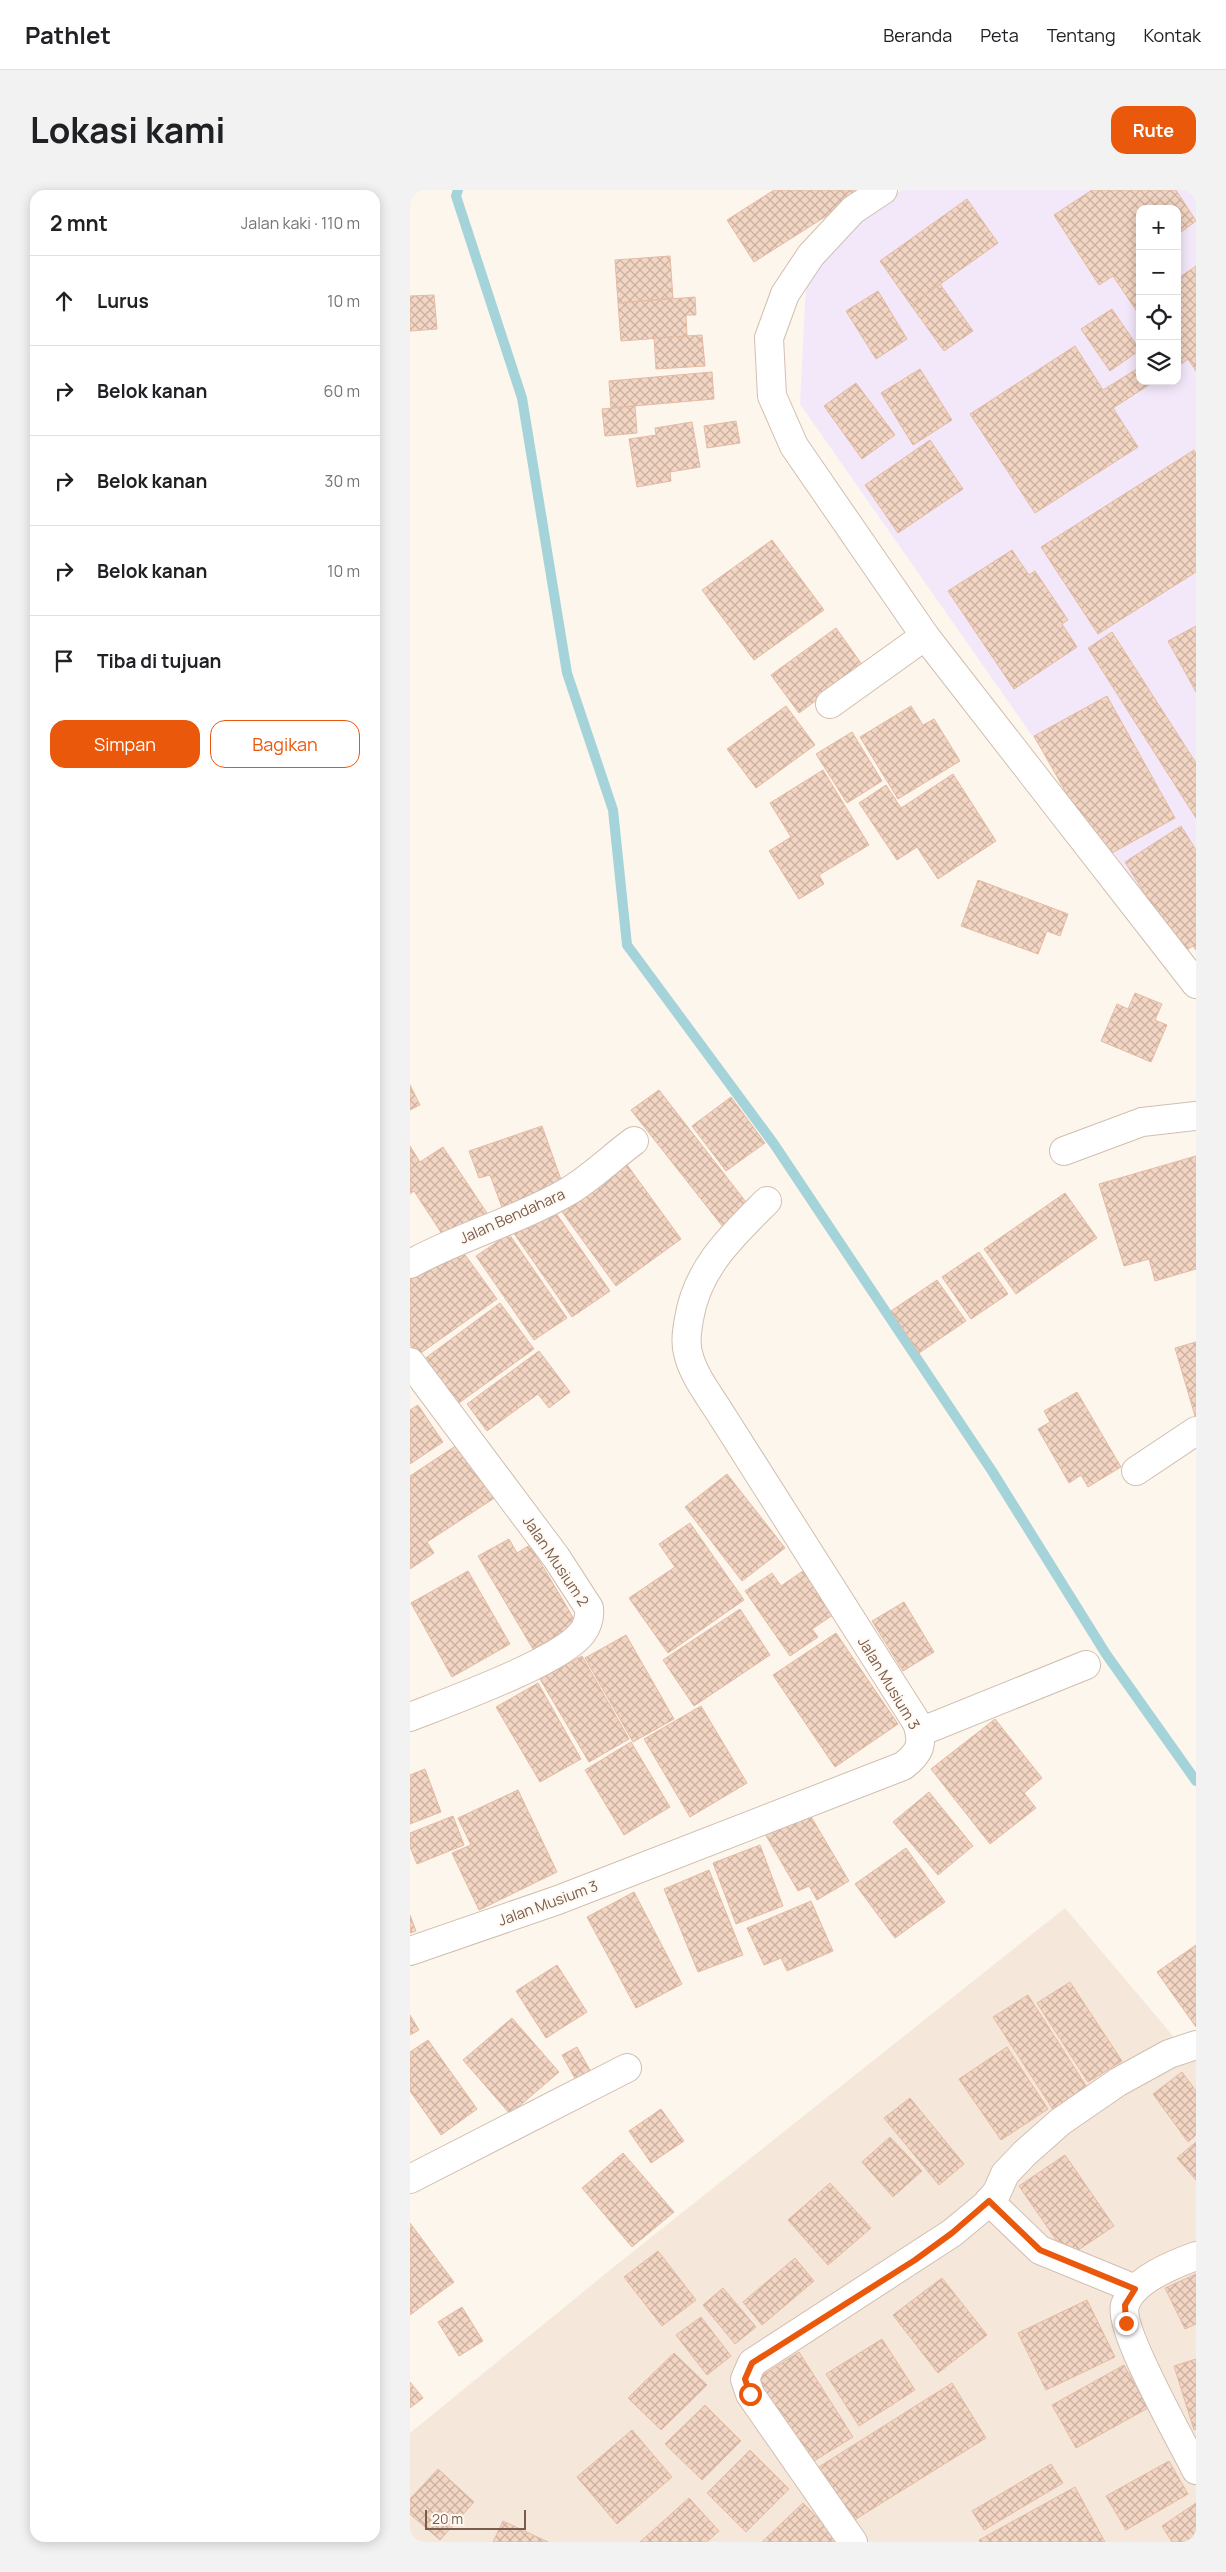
<!DOCTYPE html>
<html lang="id">
<head>
<meta charset="utf-8">
<style>
  :root { --surface:#fff; --page:#f2f2f2; --text:#202124; --muted:#757577; --line:#e0e0e0; --accent:#ea580c }
  body { margin:0; font-family:Manrope,sans-serif; background:var(--page); color:var(--text) }
  .controls { position:absolute; right:15px; top:15px; display:grid; overflow:hidden; border-radius:10px; box-shadow:0 2px 12px #0003 }
  .controls button { width:45px; height:45px; display:grid; place-items:center; padding:0; border:0; border-bottom:1px solid var(--line); background:var(--surface); color:var(--text); font:25px sans-serif }
  .scale { position:absolute; left:15px; bottom:12px; width:101px; box-sizing:border-box; padding-left:5px; border:2px solid #7a5c4d; border-top:0; font-size:14px; line-height:18px; white-space:nowrap; color:#7a5c4d; -webkit-text-stroke:4px #fffaf3; paint-order:stroke }
  .stop { position:absolute; width:15px; height:15px; margin:-11px; border:4px solid #ea580c; border-radius:50%; background:#fff }
  .stop.end { background:#ea580c; border-color:#fff; box-shadow:0 1px 5px #0008 }
  .list { margin:0; padding:0; list-style:none }
  h2 { display:flex; justify-content:space-between; align-items:center; height:65px; margin:0; padding:0 20px; font-size:21px }
  h2 small { font-size:16px; font-weight:400; color:var(--muted) }
  .list li { display:grid; grid-template-columns:32px 1fr auto; gap:15px; align-items:center; box-sizing:border-box; height:90px; padding:0 20px; border-top:1px solid var(--line) }
  .list b { display:block; font-size:19px; white-space:nowrap }
  .list em { font-size:16px; font-style:normal; color:var(--muted) }
  .actions { display:flex; gap:10px; padding:15px 20px }
  .actions a { flex:1; padding:11px 0; border:1px solid var(--accent); border-radius:15px; text-align:center; font-size:18px; color:var(--accent) }
  .actions .main { background:var(--accent); color:#fff }
  .icon { flex:none; width:28px; height:28px; fill:none; stroke:currentColor; stroke-width:2; stroke-linecap:round; stroke-linejoin:round }
  .map { position:relative; flex:none; width:786px; height:2352px; overflow:hidden; border-radius:15px }
  header { display:flex; align-items:center; gap:30px; box-sizing:border-box; height:70px; padding:0 25px; background:var(--surface); border-bottom:1px solid var(--line) }
  header strong { font-size:24px }
  nav { display:flex; gap:28px; margin-inline-start:auto; font-size:18px }
  .intro { display:flex; align-items:center; justify-content:space-between; box-sizing:border-box; height:120px; padding:0 30px }
  h1 { margin:0; font-size:35px }
  .button { padding:12px 22px; border-radius:15px; background:var(--accent); color:#fff; font-size:18px; font-weight:700 }
  main { display:flex; gap:30px; padding:0 30px }
  aside { flex:1; background:var(--surface); border-radius:15px; box-shadow:0 2px 12px #0003 }
  .map>svg:first-child { display:block }
</style>
</head>
<body>
<header>
<strong>Pathlet</strong>
<nav><a>Beranda</a><a>Peta</a><a>Tentang</a><a>Kontak</a></nav>
</header>
<div class="intro"><h1>Lokasi kami</h1><a class="button">Rute</a></div>
<main>
<aside>
<h2>2 mnt<small>Jalan kaki · 110 m</small></h2>
<ul class="list">
<li><svg class="icon" aria-label="ahead" viewBox="0 0 24 24"><path d="M12 20V5M6 11l6-6 6 6"/></svg><div><b>Lurus</b></div><em>10 m</em></li>
<li><svg class="icon" aria-label="right" viewBox="0 0 24 24"><path d="M7 20v-9h11M14 6l5 5-5 5"/></svg><div><b>Belok kanan</b></div><em>60 m</em></li>
<li><svg class="icon" aria-label="right" viewBox="0 0 24 24"><path d="M7 20v-9h11M14 6l5 5-5 5"/></svg><div><b>Belok kanan</b></div><em>30 m</em></li>
<li><svg class="icon" aria-label="right" viewBox="0 0 24 24"><path d="M7 20v-9h11M14 6l5 5-5 5"/></svg><div><b>Belok kanan</b></div><em>10 m</em></li>
<li><svg class="icon" aria-label="arrive" viewBox="0 0 24 24"><path d="M6 21V4h12l-3 4 3 4H6"/></svg><div><b>Tiba di tujuan</b></div></li>
</ul>
<div class="actions"><a class="main">Simpan</a><a>Bagikan</a></div>
</aside>
<div class="map">
<svg width="786" height="2352" viewBox="0 0 786 2352">
  <defs>
    <pattern id="building-cross-hatch" width="8" height="8" patternUnits="userSpaceOnUse" patternTransform="scale(1.25)"><rect width="8" height="8" fill="#f3d5c3"/><path d="M0 0l8 8M0 8l8-8" fill="none" stroke="#cab0a1"/></pattern>
  </defs>
  <rect width="100%" height="100%" fill="#fdf6ec"/>
  <polygon fill="#f5e8da" points="655,1718 774,1859 786,1857 786,2352 0,2352 0,2243 205,2076"/>
  <path fill="#f3e8fa" fill-rule="evenodd" d="M492 0H786V760L728 697 390 214 398 56ZM730 19H767V191H730Z"/>
  <g fill="none" stroke-linecap="round" stroke-linejoin="round">
    <polyline stroke="#a5d3da" stroke-width="10" points="48,0 46,6 112,208 157,483 203,620 217,755 364,954 582,1281 696,1464 786,1591"/>
  </g>
  <g fill="url(#building-cross-hatch)" stroke="#e6bba3">
    <polygon points="364,0 433,0 440,11 344,72 317,30"/>
    <polygon points="433,0 457,0 440,11"/>
    <polygon points="682,0 766,0 786,31 767,45 767,19 730,19 730,69 726,71 730,77 730,126 703,86 689,95 644,25"/>
    <polygon points="557,9 588,53 501,115 470,71"/>
    <polygon points="260,66 263,108 208,113 205,70"/>
    <polygon points="786,76 786,181 778,169 767,177 767,89"/>
    <polygon points="530,94 563,141 534,161 501,115"/>
    <polygon points="468,101 497,149 466,169 436,121"/>
    <polygon points="24,105 27,139 0,141 0,106"/>
    <polygon points="285,107 286,125 276,125 277,146 211,151 208,113"/>
    <polygon points="702,119 730,160 700,181 671,139"/>
    <polygon points="292,145 295,176 246,179 244,148"/>
    <polygon points="665,156 693,200 730,177 730,191 745,191 703,218 728,257 625,323 560,224"/>
    <polygon points="510,179 542,230 503,255 471,203"/>
    <polygon points="302,182 304,209 201,218 199,191"/>
    <polygon points="446,193 485,245 452,269 414,216"/>
    <polygon points="225,216 227,243 195,246 192,219"/>
    <polygon points="326,231 330,253 297,258 294,236"/>
    <polygon points="282,232 290,277 260,282 261,291 227,297 219,249 246,245 245,238"/>
    <polygon points="520,250 553,299 488,343 455,295"/>
    <polygon points="784,260 786,263 786,382 688,444 631,357"/>
    <polygon points="362,350 414,420 344,470 292,400"/>
    <polygon points="602,360 619,385 625,381 658,430 652,434 667,457 604,499 538,401"/>
    <polygon points="786,436 786,502 758,451"/>
    <polygon points="426,438 453,476 389,523 361,485"/>
    <polygon points="702,442 786,573 786,628 678,458"/>
    <polygon points="697,506 765,628 693,668 624,546"/>
    <polygon points="376,516 405,555 346,598 317,559"/>
    <polygon points="501,516 513,535 524,529 550,571 488,609 450,547"/>
    <polygon points="442,542 472,591 437,613 406,564"/>
    <polygon points="413,580 459,655 409,685 414,694 389,709 359,661 381,647 360,613"/>
    <polygon points="543,584 586,651 528,689 507,657 487,670 449,613 476,595 491,618"/>
    <polygon points="771,636 786,660 786,760 783,756 772,763 715,672"/>
    <polygon points="568,690 658,724 650,746 637,741 628,764 551,736"/>
    <polygon points="725,803 752,814 745,830 757,835 741,872 691,851 707,814 718,819"/>
    <polygon points="0,895 10,915 0,920"/>
    <polygon points="249,900 339,1016 313,1037 221,920"/>
    <polygon points="321,907 355,953 316,981 282,936"/>
    <polygon points="132,936 154,998 93,1020 80,985 69,988 59,961"/>
    <polygon points="0,956 10,972 33,957 77,1023 36,1050 4,1001 0,1004"/>
    <polygon points="786,966 786,1079 745,1091 739,1069 714,1076 689,994"/>
    <polygon points="215,972 271,1049 206,1096 150,1019"/>
    <polygon points="655,1003 687,1048 606,1104 574,1059"/>
    <polygon points="141,1016 200,1101 162,1127 103,1042"/>
    <polygon points="99,1044 157,1128 124,1150 66,1066"/>
    <polygon points="48,1055 87,1109 8,1165 0,1154 0,1089"/>
    <polygon points="569,1062 598,1104 561,1129 532,1087"/>
    <polygon points="527,1090 556,1131 509,1163 481,1121"/>
    <polygon points="90,1113 124,1159 46,1215 13,1170"/>
    <polygon points="786,1152 786,1225 785,1226 765,1158"/>
    <polygon points="129,1161 160,1202 139,1218 128,1204 77,1241 57,1214"/>
    <polygon points="667,1202 711,1277 678,1297 671,1285 659,1293 628,1239 640,1232 634,1221"/>
    <polygon points="8,1215 33,1252 0,1274 0,1220"/>
    <polygon points="50,1253 86,1307 17,1352 24,1363 0,1379 0,1286"/>
    <polygon points="317,1284 375,1358 332,1391 275,1317"/>
    <polygon points="280,1333 334,1410 258,1463 219,1408 265,1377 249,1354"/>
    <polygon points="99,1349 107,1363 120,1355 167,1434 123,1459 68,1366"/>
    <polygon points="58,1381 100,1454 42,1487 1,1413"/>
    <polygon points="393,1381 423,1425 402,1439 408,1447 380,1466 335,1401 362,1383 371,1396"/>
    <polygon points="494,1412 524,1462 493,1481 462,1431"/>
    <polygon points="330,1419 360,1465 284,1516 253,1470"/>
    <polygon points="426,1443 488,1534 425,1577 363,1485"/>
    <polygon points="216,1445 264,1529 223,1552 175,1468"/>
    <polygon points="172,1466 219,1549 179,1572 130,1489"/>
    <polygon points="128,1493 171,1569 130,1592 86,1517"/>
    <polygon points="291,1516 337,1593 280,1627 234,1549"/>
    <polygon points="585,1529 632,1588 614,1603 626,1618 580,1654 521,1579"/>
    <polygon points="221,1552 260,1617 214,1645 175,1580"/>
    <polygon points="15,1579 31,1622 0,1634 0,1585"/>
    <polygon points="108,1600 147,1682 69,1720 42,1663 61,1655 48,1628"/>
    <polygon points="519,1602 563,1656 528,1685 483,1632"/>
    <polygon points="396,1618 439,1691 407,1710 399,1696 388,1701 354,1642"/>
    <polygon points="43,1626 54,1655 7,1674 0,1657 0,1643"/>
    <polygon points="350,1655 373,1716 326,1734 303,1673"/>
    <polygon points="496,1658 535,1712 485,1748 445,1694"/>
    <polygon points="299,1680 333,1765 288,1782 254,1699"/>
    <polygon points="224,1702 272,1794 226,1818 177,1727"/>
    <polygon points="401,1711 423,1761 377,1781 371,1768 354,1775 337,1738"/>
    <polygon points="0,1725 6,1741 0,1743"/>
    <polygon points="786,1755 786,1837 747,1782"/>
    <polygon points="147,1775 177,1822 136,1848 106,1801"/>
    <polygon points="660,1792 712,1871 678,1892 627,1813"/>
    <polygon points="618,1805 680,1902 646,1924 583,1827"/>
    <polygon points="0,1825 9,1840 0,1845"/>
    <polygon points="102,1828 149,1882 100,1924 53,1870"/>
    <polygon points="18,1850 67,1919 31,1945 0,1901 0,1862"/>
    <polygon points="167,1857 181,1882 166,1890 152,1865"/>
    <polygon points="597,1857 638,1919 591,1950 549,1889"/>
    <polygon points="772,1882 786,1901 786,1945 778,1952 743,1904"/>
    <polygon points="500,1908 554,1974 529,1995 474,1928"/>
    <polygon points="251,1919 274,1951 241,1973 219,1941"/>
    <polygon points="480,1947 512,1981 483,2007 452,1972"/>
    <polygon points="786,1952 786,1990 767,1968"/>
    <polygon points="213,1963 264,2022 222,2057 172,1998"/>
    <polygon points="655,1965 704,2036 658,2067 609,1996"/>
    <polygon points="420,1993 461,2038 418,2075 378,2030"/>
    <polygon points="0,2033 44,2092 0,2125"/>
    <polygon points="248,2061 286,2110 252,2136 214,2087"/>
    <polygon points="385,2068 404,2091 352,2135 333,2112"/>
    <polygon points="786,2084 786,2134 775,2139 755,2098"/>
    <polygon points="532,2088 577,2145 528,2183 483,2125"/>
    <polygon points="313,2098 346,2137 325,2154 293,2115"/>
    <polygon points="677,2110 705,2167 636,2200 608,2143"/>
    <polygon points="52,2117 73,2151 49,2166 28,2132"/>
    <polygon points="291,2127 321,2166 297,2185 266,2145"/>
    <polygon points="472,2149 505,2200 449,2236 416,2184"/>
    <polygon points="389,2162 443,2247 399,2274 345,2190"/>
    <polygon points="264,2163 297,2195 251,2240 218,2208"/>
    <polygon points="786,2169 786,2239 784,2240 764,2176"/>
    <polygon points="714,2175 738,2218 666,2258 642,2215"/>
    <polygon points="0,2192 13,2208 0,2218"/>
    <polygon points="542,2193 576,2248 438,2334 404,2280"/>
    <polygon points="295,2215 331,2251 292,2290 255,2254"/>
    <polygon points="222,2240 262,2287 207,2334 167,2287"/>
    <polygon points="340,2260 379,2299 336,2342 297,2303"/>
    <polygon points="759,2271 778,2304 716,2340 696,2306"/>
    <polygon points="641,2274 653,2293 574,2340 562,2321"/>
    <polygon points="28,2279 64,2312 30,2350 0,2324 0,2309"/>
    <polygon points="665,2297 695,2352 570,2352 569,2350"/>
    <polygon points="279,2308 309,2341 297,2352 230,2352"/>
    <polygon points="393,2313 431,2352 352,2352"/>
    <polygon points="786,2313 786,2352 762,2352 752,2336"/>
    <polygon points="93,2331 138,2352 83,2352"/>
  </g>
  <g fill="none" stroke-linecap="round" stroke-linejoin="round">
    <g stroke="#d1beb0" stroke-width="30">
      <g id="minor">
        <polyline points="473,0 443,20 401,65 375,104 359,148 362,206 384,256 515,446 786,794"/>
        <polyline points="420,514 515,446"/>
        <polyline points="654,961 732,932 786,926"/>
        <path d="M0 1074C51 1046 107 1031 157 1002 180 989 202 967 224 951"/>
        <path d="M0 1172 146 1367 179 1418C180 1427 178 1435 172 1443 150 1472 38 1512 0 1527"/>
        <polyline points="726,1281 786,1241"/>
        <polyline points="510,1542 676,1475"/>
        <path d="M0 1761 148 1710 493 1576C510 1563 514 1554 507 1533L314 1229C302 1209 283 1186 278 1163 275 1152 277 1140 279 1129 287 1078 322 1046 357 1011"/>
        <polyline points="0,1989 217,1878"/>
        <polyline points="579,2011 630,2060 725,2099"/>
        <path d="M786 2066C764 2074 723 2090 715 2115 708 2140 772 2251 786 2280"/>
        <polyline points="443,2352 340,2204 335,2189 342,2173 542,2043 577,2014 587,2002 595,1984 615,1963 650,1932 708,1892 759,1864 786,1855"/>
      </g>
    </g>
    <use href="#minor" stroke="#fff" stroke-width="28"/>
  </g>
  <g fill="none" stroke-linecap="round" stroke-linejoin="round">
    <polyline stroke="#ea580c" stroke-width="6" points="340,2204 335,2189 342,2173 505,2070 542,2043 579,2011 630,2060 725,2099 715,2115 716,2133"/>
  </g>
  <g text-anchor="middle" dominant-baseline="central" stroke-width="4.5" stroke-linejoin="round" paint-order="stroke">
    <g font-size="15" fill="#7a5c4d" stroke="#fffaf3">
      <text transform="translate(102 1026) rotate(-24)">Jalan Bendahara</text>
      <text transform="translate(146 1371) rotate(56)">Jalan Musium 2</text>
      <text transform="translate(479 1493) rotate(59)">Jalan Musium 3</text>
      <text transform="translate(138 1713) rotate(-20)">Jalan Musium 3</text>
    </g>
  </g>
</svg>
<div class="controls">
<button>+</button>
<button>−</button>
<button><svg class="icon" aria-label="locate" viewBox="0 0 24 24"><circle cx="12" cy="12" r="6"/><path d="M12 2v4M12 18v4M2 12h4M18 12h4"/></svg></button>
<button><svg class="icon" aria-label="layers" viewBox="0 0 24 24"><path d="M12 4l9 5-9 5-9-5zM3 14l9 5 9-5"/></svg></button>
</div>
<div class="scale">20 m</div>
<div class="stop" style="left:340px;top:2204px"></div>
<div class="stop end" style="left:716px;top:2133px"></div>
</div>
</main>
</body>
</html>
